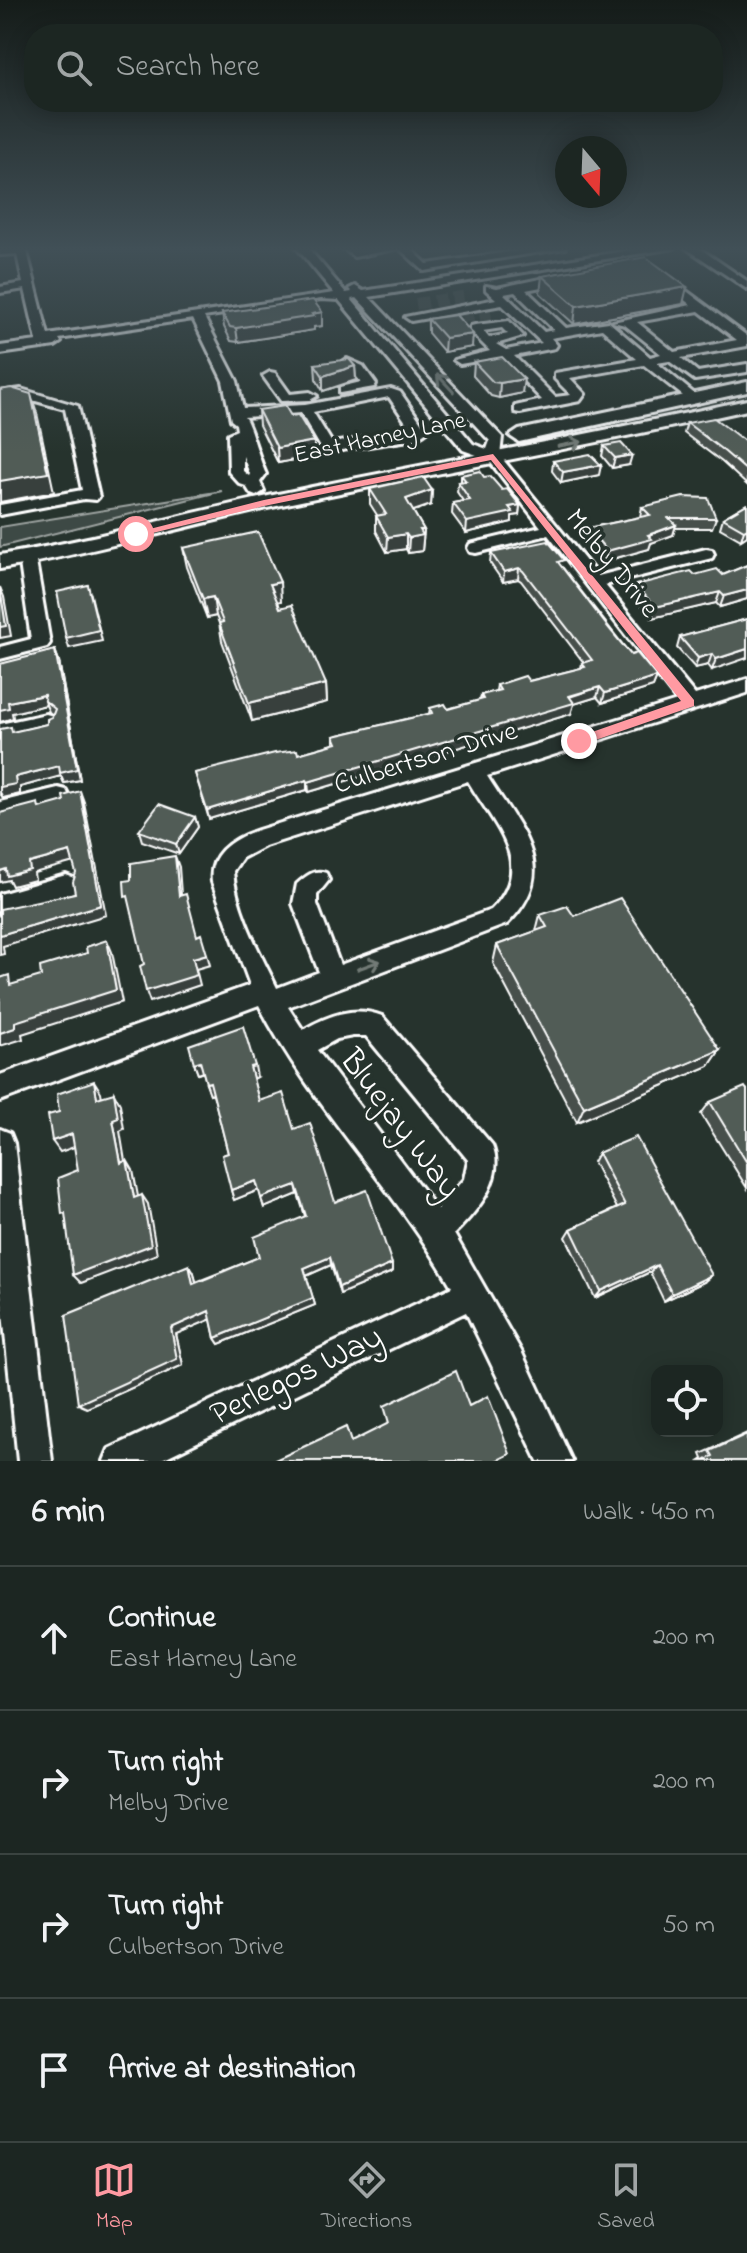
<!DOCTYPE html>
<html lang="en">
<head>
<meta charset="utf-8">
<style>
  :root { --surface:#1c2622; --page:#252e2a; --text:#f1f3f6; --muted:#a0a5a5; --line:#3a4340; --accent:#ff9aa2 }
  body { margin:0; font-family:"Indie Flower",sans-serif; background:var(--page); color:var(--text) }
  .controls { position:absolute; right:24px; bottom:24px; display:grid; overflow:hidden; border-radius:16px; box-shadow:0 4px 20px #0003 }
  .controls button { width:72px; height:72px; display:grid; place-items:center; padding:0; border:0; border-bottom:2px solid var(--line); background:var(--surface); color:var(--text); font:40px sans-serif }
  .compass { position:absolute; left:555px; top:136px; width:72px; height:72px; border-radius:50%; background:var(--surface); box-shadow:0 4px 20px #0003; rotate:161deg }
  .stop { position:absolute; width:24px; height:24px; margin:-18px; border:6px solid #ff9aa2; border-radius:50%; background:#fff }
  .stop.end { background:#ff9aa2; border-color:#fff; box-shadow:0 2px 8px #0008 }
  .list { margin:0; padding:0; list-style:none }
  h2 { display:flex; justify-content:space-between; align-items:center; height:104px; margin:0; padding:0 32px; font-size:34px }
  h2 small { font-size:26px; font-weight:400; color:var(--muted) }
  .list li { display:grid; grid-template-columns:52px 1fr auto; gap:24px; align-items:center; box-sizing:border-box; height:144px; padding:0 32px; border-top:2px solid var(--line) }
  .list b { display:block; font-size:30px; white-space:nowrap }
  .list p { margin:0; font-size:26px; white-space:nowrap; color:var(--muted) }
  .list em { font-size:26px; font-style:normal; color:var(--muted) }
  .icon { flex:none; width:44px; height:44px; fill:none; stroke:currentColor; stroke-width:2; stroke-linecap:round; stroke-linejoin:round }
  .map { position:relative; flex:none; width:747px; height:1461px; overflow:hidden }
  .search { position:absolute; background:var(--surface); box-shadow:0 4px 20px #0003; left:24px; right:24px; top:24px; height:88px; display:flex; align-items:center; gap:20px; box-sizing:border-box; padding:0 28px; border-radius:32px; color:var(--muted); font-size:30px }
  .sheet { height:680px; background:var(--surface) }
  nav { display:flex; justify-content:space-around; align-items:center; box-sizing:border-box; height:112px; border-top:2px solid var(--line); background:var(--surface); font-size:22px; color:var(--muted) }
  nav a { display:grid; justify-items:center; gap:4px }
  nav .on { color:var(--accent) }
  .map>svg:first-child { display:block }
</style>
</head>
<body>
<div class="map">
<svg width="747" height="1461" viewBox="0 0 747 1461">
  <rect width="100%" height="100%" fill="#26332d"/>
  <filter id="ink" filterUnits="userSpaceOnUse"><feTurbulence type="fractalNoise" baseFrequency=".0125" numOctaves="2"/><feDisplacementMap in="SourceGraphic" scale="16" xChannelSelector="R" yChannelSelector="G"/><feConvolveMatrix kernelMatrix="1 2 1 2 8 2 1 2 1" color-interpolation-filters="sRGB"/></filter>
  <g filter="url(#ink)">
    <polygon fill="#3e4944" stroke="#9ea4a2" stroke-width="2" points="222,491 0,547 0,527"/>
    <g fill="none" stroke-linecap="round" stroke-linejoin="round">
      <g stroke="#3c4742" stroke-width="12" stroke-dasharray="12 6" stroke-linecap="butt">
        <polyline points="416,304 467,296"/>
        <polyline points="426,323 497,312"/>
      </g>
      <g stroke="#fff" stroke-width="6">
        <g id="minor">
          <path d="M26 248 48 335 334 293 297 248H308L346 293 352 292 349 289 355 286 363 291 645 248H674L369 297 502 437 500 456 598 576 706 549 712 550 714 554 712 558 605 585 695 695 747 679V693L487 776C519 828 563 869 507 924L288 1007 303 1030C327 1016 354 1005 382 1016L492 1145C506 1179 476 1212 454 1234L521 1351 572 1461H538L466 1312 158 1461H104L109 1449 452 1287C395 1188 310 1105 259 1005L0 1101V1075L250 985 212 882C208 853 234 838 258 830L677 701 548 535 476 553 470 552 468 548 470 544 541 527 488 459 463 450 339 300 321 299 204 317 237 381 243 408 305 405 391 389 400 392 427 431 416 439 328 452 323 451 301 413 244 417C249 421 260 462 266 474L260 482 264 491 256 496 251 494 246 486 240 484 229 472 228 434 237 430 236 424 231 420 223 381 193 319 59 339 61 342 55 346 0 354V346L37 341 25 289 0 293V287L23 283 17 254 0 255V249ZM357 298 490 441 487 449 473 444 351 299ZM389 397 412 431 332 443 313 412ZM243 456 250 474 249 476 243 471ZM468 781C494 825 537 865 491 910L340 965 317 904V895L329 880 326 873C313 869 307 876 297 884L293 904 319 972 277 988C260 953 236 910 233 871L242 858 265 846ZM353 1036H366L468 1160 464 1179 437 1209 317 1050 337 1039Z"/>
          <polygon points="343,248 410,248 427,264 536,248 565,248 424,271 399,248 354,257"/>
          <polygon points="686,248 699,248 747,281 747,289"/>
          <path d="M559 275 567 278V282L526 290 566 328 609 322 650 357 661 354 625 325 613 322 691 305 659 280 669 278 747 336V346L681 358 698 372 747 364V372L695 380 669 361 657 363 697 396V402L692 403 644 365 570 378 585 394 580 401 520 413 515 412V406L542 400 501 357 460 364 454 360 490 351 470 331 471 326 475 325 509 321 523 336 496 344 506 350 542 343 502 305 411 321 405 317 496 299 486 290V286L497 288ZM515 292 554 330 544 332 504 294ZM699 311 737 340 674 352 637 322ZM502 328 508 334 489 338 483 331ZM602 329 637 359 555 373V379L571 395 555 397 514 356 555 348 557 345 551 338Z"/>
          <polygon points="347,359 363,366 376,384 374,387 340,393 340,387 361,382 353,372 341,363"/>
          <polygon points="270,372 275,373 290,394 310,392 317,396 310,400 281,401 263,376"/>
          <polygon points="21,389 78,406 99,497 96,500 84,499 0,515 0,505 82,490 65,409 21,397 0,400 0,392"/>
          <polygon points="27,551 35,556 50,643 47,647 0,659 0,647 31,639 19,556"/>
          <polygon points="46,714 53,716 56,721 53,726 0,738 0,724"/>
          <polygon points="58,788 66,790 69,796 66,802 0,820 0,802"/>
          <polygon points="66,875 74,878 78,885 74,892 0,914 0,894"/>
          <polygon points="0,1129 10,1133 14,1143 52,1461 18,1461 0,1283"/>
        </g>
      </g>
      <g stroke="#fff" stroke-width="6">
        <g id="major">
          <polygon points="747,382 747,392 519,442 510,436 519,430"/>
          <path d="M747 400V410C589 446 430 474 272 507 181 527 92 553 0 569V555C94 540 185 513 278 494 434 462 591 435 747 400Z"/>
        </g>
      </g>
      <use href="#minor" fill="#26332d" fill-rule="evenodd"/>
      <use href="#major" fill="#26332d" fill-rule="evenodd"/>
    </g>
    <g fill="#464f4b" stroke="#fff" stroke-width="2">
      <polygon points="542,276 683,304 574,324 540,293"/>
      <polygon points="322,312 322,326 314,327 314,330 238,342 231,341 224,327 222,313"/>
      <polygon points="428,319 472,347 444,352 428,333"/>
      <polygon points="474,362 522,393 499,398 491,396 473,376"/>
      <polygon points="315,364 355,366 356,380 323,391 316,379"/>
      <polygon points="258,410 314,441 314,456 278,463 259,425"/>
      <polygon points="687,423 747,443 747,485 722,462 684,433"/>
      <polygon points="604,446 629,465 612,468 602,456"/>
      <polygon points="553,461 599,475 561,483 552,471"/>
      <polygon points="461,475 484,477 520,505 519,515 512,516 512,522 466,533 452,514 453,503 463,501 457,492 458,482 461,482"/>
      <polygon points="370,489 432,490 431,505 413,511 424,530 422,551 408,553 406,549 387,552 376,531 376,516 377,515 370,504"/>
      <polygon points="747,504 747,536 741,540 720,528 723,518"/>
      <polygon points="642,507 716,518 712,528 675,528 673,535 651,543 649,549 605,561 585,538 588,528 640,517"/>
      <polygon points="183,548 281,601 278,601 280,608 326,684 327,702 252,721 222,641 219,623 216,616 207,618 187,567"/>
      <polygon points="491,553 563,568 631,655 657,677 653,687 602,703 597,697 574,704 571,714 309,792 307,790 209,819 195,773 298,754 334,744 334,736 429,714 430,708 448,709 480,700 481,695 496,691 497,685 529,681 581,668 582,663 584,663 521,581 518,579 503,582 490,563"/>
      <polygon points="747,565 747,599 720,607 716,603 652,618 633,595 636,585 695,575 723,575"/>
      <polygon points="747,619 712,670 708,665 695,668 677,648 680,637"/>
      <polygon points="55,650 59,661 80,780 64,783 61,776 20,787 20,794 3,798 1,794 0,795 0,729 14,732 47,724 53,715 49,712 46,705 12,713 13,718 0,722"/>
      <polygon points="195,817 198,827 179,854 142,841 139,831"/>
      <polygon points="540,915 574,916 720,1050 709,1066 577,1122 493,963 497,945 536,931"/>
      <polygon points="194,1063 257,1077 253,1079 259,1101 294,1129 335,1202 392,1272 340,1294 331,1265 306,1276 315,1305 219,1344 215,1338 211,1319 176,1334 183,1365 87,1408 194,1273 196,1282 259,1257 305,1216 298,1194 264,1208 259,1190 234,1200 231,1190 228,1153 213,1093 210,1094 203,1072 198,1074"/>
      <polygon points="747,1090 747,1188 701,1114 710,1102"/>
      <polygon points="598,1153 704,1282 664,1301 650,1272 595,1298 566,1237 571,1229 617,1208 593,1162"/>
      <polygon points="747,1433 747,1461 700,1461 703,1459 701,1454"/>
    </g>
    <g fill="#39403d" stroke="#fff" stroke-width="2">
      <polygon points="687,287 683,304 574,324 576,306"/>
      <polygon points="322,312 322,326 314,327 314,330 238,342 236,328"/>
      <polygon points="473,334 472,347 444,352 445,338"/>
      <polygon points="355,366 356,380 323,391 323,376"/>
      <polygon points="524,379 522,393 499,398 500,383"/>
      <polygon points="31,394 37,413 54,492 0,502 0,481"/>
      <polygon points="314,441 314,456 278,463 277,448"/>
      <polygon points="632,455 629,465 612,468 615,458"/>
      <polygon points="601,465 599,475 561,483 563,472"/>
      <polygon points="432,490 431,505 405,514 406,499"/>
      <polygon points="520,505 519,515 512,516 512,522 466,533 467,522 509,507"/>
      <polygon points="676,525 673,535 651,543 649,549 605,561 607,551"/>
      <polygon points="747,528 747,536 741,540 744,530"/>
      <polygon points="420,530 424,530 422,551 408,553 409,538"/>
      <polygon points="406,534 406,549 387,552 388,537"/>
      <polygon points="519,568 518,579 503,582 504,572"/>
      <polygon points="280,582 281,601 272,603 270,584"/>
      <polygon points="0,587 4,597 11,636 0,638"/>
      <polygon points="747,590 747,599 720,607 724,596"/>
      <polygon points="720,592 716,603 652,618 655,607"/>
      <polygon points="91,595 102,641 69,648 66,638"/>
      <polygon points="213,597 216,616 207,618 203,599"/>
      <polygon points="747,649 747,658 712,670 716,659"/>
      <polygon points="55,650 59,661 80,780 64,783 61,776 20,787 20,794 3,798 1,794 0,795 0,787 15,777 59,766"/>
      <polygon points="712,654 708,665 695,668 698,658"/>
      <polygon points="657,677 653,687 602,703 605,693"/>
      <polygon points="326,684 327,702 252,721 249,703"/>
      <polygon points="600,687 597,697 574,704 571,714 309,792 308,782"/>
      <polygon points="44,695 46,705 12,713 13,718 0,722 0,710 8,702"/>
      <polygon points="307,780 307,790 209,819 207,810"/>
      <polygon points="80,791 84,802 106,915 3,946 4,954 0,955 0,935 101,905"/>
      <polygon points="195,817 198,827 179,854 176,844"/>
      <polygon points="70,852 74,862 34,873 35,880 12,886 9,880 0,882 0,871"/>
      <polygon points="175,856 179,867 182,908 179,896"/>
      <polygon points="107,940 112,952 122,1002 22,1034 23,1039 0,1046 0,1033 15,1022"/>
      <polygon points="207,954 210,965 196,969 200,985 150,1002 146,991 193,958"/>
      <polygon points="720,1050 709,1066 577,1122 584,1107"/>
      <polygon points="200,1061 204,1072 198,1074 194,1063"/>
      <polygon points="255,1066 257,1077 253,1079 250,1067"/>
      <polygon points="94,1081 101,1092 104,1110 97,1098"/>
      <polygon points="210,1082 214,1093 210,1094 206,1083"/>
      <polygon points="114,1093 120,1104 124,1129 120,1131 127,1173 121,1163 113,1120"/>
      <polygon points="72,1134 80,1145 60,1152 52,1141"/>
      <polygon points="127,1160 133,1170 140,1207 134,1198"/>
      <polygon points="256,1181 259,1190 234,1200 231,1190"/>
      <polygon points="296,1185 298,1194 264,1208 261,1198"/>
      <polygon points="142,1195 148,1204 157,1254 81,1283 73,1275"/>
      <polygon points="330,1257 331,1265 306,1276 304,1268"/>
      <polygon points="392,1264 392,1272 340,1294 339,1287"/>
      <polygon points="189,1265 194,1273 198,1291 193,1284"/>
      <polygon points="657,1265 650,1272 595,1298 601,1291"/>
      <polygon points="712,1275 704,1282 664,1301 672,1294"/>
      <polygon points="313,1298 315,1305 219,1344 215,1338"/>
      <polygon points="209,1311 214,1318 176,1334 183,1365 87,1408 78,1404 171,1328"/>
    </g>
    <g fill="#515c57" stroke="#fff" stroke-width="2">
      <polygon points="646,257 687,287 576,306 542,276"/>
      <polygon points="313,300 322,312 312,314 314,316 236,328 230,327 222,313"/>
      <polygon points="456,315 473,334 445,338 428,319"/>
      <polygon points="502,357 524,379 500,383 493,382 474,362"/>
      <polygon points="349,359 355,366 323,376 315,364"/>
      <polygon points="11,388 31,394 48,473 0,481 0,390"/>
      <polygon points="285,406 291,416 298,415 314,441 277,448 258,410"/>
      <polygon points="714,418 747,443 747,471 725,452 687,423"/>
      <polygon points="621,443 632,455 615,458 604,446"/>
      <polygon points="590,454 601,465 563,472 553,461"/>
      <polygon points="480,471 484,477 490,476 502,490 507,489 520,505 509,507 513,512 467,522 453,503 470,500 458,482 466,481 461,475"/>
      <polygon points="423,477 432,490 406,499 424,530 420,530 423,535 409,538 406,534 388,537 376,516 386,514 370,489"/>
      <polygon points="683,497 708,498 716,518 669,518 676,525 648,535 652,539 607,551 588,528 650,515 642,507"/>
      <polygon points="747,504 747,528 744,530 723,518"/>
      <polygon points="258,532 280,582 270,584 280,608 292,605 326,684 249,703 219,623 223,622 213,597 203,599 183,548"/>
      <polygon points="548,541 564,560 558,562 607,626 631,655 637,653 657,677 605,693 600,687 569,696 574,703 308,782 307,780 207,810 195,773 275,753 297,750 298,754 337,743 334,736 432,713 430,708 445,704 448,709 483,699 481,695 500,690 497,685 525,676 529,681 585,667 582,663 592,660 523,571 519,568 504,572 491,553"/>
      <polygon points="747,565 747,590 724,596 720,592 655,607 636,585 691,571 695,575 717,569 723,575"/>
      <polygon points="88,585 99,630 66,638 57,592"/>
      <polygon points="0,588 6,626 0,627"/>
      <polygon points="747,619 747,649 716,659 712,654 698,658 680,637"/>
      <polygon points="55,650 77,769 60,773 59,766 15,777 16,784 0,787 0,729 11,727 12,732 47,724 47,719 52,717 55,709 45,701 44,695 8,702 9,708 0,710 0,664"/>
      <polygon points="80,791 101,905 0,935 0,909 75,893 73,882 76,873 70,852 29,863 30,870 7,876 6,869 0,871 0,813 38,803 39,808 64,801 63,796"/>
      <polygon points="159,804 195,817 176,844 139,831"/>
      <polygon points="175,856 179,896 186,894 197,936 201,934 207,954 193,958 197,975 146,991 140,966 144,964 128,896 125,897 124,881 131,880 131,863"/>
      <polygon points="620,898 720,1050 584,1107 497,945 547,927 540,915 567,906 574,916"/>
      <polygon points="107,940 116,990 15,1022 15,1028 0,1033 0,978 9,975 10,985 41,976 40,967 87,953 86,947"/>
      <polygon points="243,1026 255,1066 250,1067 259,1101 283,1093 294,1129 310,1123 335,1202 367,1190 392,1264 339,1287 330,1257 304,1268 313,1298 215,1338 209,1311 171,1328 177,1359 78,1404 66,1315 189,1265 193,1284 259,1257 254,1237 306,1216 296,1185 261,1198 256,1181 231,1190 222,1155 228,1153 210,1082 206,1083 200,1061 194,1063 189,1045"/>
      <polygon points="94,1081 97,1098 114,1093 118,1118 113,1120 121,1163 127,1160 134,1198 142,1195 151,1245 73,1275 65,1213 62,1214 58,1178 78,1170 72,1134 52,1141 48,1115 59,1112 57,1094"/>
      <polygon points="745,1087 747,1090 747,1163 710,1102"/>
      <polygon points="636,1137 712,1275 672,1294 657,1265 601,1291 571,1229 625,1205 598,1153"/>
      <polygon points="456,1371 469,1406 488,1396 510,1454 496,1461 273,1461 346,1427 351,1442 389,1423 384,1406"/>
      <polygon points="747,1434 747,1461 704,1461 713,1456 710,1451"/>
    </g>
    <defs><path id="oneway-shaft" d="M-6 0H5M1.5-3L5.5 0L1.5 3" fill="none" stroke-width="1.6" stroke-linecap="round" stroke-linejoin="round" transform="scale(2)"/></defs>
    <g stroke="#727a76">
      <use href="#oneway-shaft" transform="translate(445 383) rotate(-133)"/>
      <use href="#oneway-shaft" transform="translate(570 444) rotate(-11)"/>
      <use href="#oneway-shaft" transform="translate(369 965) rotate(-20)"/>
    </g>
  </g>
  <linearGradient id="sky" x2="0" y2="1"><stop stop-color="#151c19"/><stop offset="0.55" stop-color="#415057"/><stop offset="1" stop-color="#415057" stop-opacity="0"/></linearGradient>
  <rect width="747" height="453" fill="url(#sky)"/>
  <polygon fill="#ff9aa2" points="493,454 694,700 694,706 584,744 575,744 575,738 681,701 491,460 264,506 136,537 130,534 264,500"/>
  <g text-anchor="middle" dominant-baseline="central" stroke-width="7" stroke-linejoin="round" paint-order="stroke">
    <g font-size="24" fill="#fff" stroke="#26332d">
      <text transform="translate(380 439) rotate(-12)">East Harney Lane</text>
    </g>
    <g font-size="28" fill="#fff" stroke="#26332d">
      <text transform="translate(611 564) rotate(51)">Melby Drive</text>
      <text transform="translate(426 759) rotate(-17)">Culbertson Drive</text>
    </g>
    <g font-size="34" fill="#fff" stroke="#26332d">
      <text transform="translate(399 1125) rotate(53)">Bluejay Way</text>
      <text transform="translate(297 1377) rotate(-26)">Perlegos Way</text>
    </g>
  </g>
</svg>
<div class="controls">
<button><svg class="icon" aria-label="locate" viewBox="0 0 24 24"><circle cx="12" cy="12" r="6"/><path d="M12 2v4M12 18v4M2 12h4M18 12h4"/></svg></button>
</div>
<svg class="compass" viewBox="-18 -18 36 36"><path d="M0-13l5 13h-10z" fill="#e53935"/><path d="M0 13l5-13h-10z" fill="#a0a5a5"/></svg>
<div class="stop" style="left:136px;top:534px"></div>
<div class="stop end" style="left:579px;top:741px"></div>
<div class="search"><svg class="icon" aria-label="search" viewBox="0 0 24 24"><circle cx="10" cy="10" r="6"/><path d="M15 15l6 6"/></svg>Search here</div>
</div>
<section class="sheet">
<h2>6 min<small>Walk · 450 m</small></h2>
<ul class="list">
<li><svg class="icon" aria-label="ahead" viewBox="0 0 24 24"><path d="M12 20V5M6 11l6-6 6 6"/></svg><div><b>Continue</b><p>East Harney Lane</p></div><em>200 m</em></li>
<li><svg class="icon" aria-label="right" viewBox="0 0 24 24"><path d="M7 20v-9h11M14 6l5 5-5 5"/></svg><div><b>Turn right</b><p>Melby Drive</p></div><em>200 m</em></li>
<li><svg class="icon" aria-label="right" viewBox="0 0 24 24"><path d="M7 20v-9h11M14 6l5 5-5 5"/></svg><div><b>Turn right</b><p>Culbertson Drive</p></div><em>50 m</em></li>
<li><svg class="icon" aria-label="arrive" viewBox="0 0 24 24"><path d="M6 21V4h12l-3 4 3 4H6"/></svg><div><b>Arrive at destination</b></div></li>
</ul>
</section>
<nav>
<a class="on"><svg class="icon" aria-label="map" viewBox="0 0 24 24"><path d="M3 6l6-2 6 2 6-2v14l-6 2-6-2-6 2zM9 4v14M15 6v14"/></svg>Map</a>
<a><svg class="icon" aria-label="directions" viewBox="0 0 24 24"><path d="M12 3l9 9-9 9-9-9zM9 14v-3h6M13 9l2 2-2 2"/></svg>Directions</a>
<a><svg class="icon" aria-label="saved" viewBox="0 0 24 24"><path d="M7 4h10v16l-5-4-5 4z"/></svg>Saved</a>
</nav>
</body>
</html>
